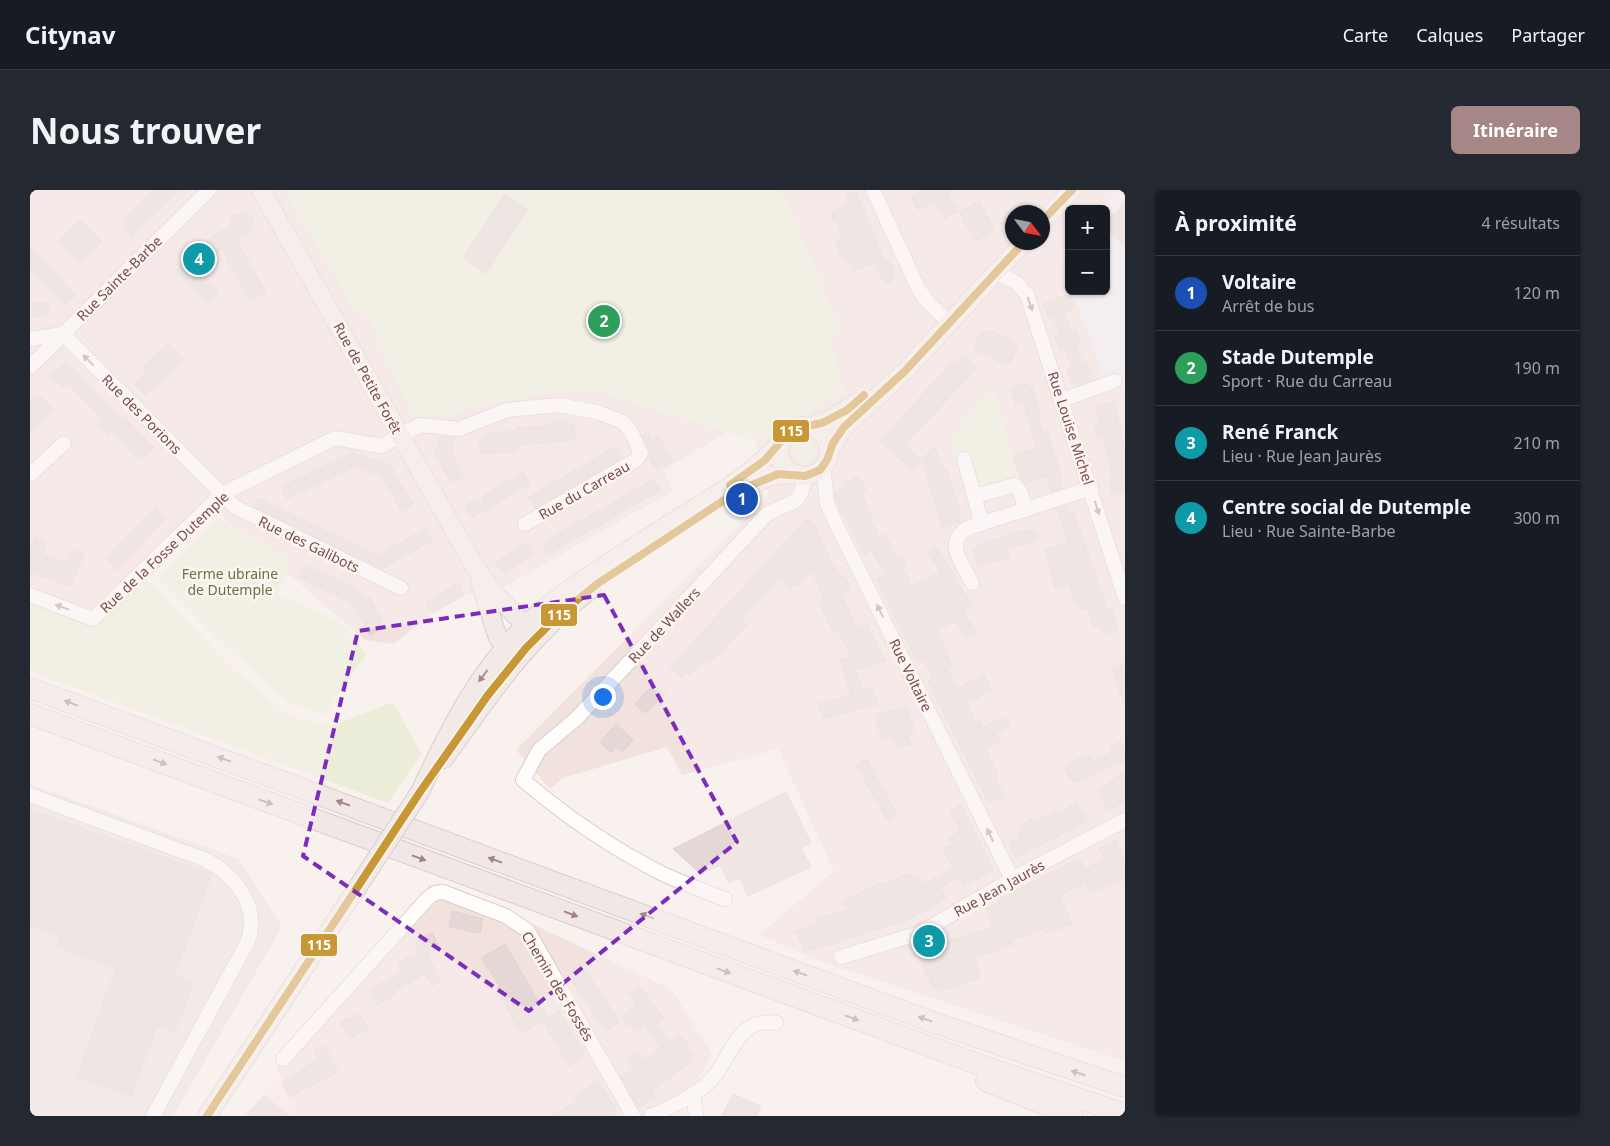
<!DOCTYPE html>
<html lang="fr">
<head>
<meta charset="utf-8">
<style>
  :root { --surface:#171b24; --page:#242831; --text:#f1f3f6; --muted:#9ea1a6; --line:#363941; --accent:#a48786 }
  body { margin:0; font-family:"Noto Sans",sans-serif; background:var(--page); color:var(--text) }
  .controls { position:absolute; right:15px; top:15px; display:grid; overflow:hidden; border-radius:8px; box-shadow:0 1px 4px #0004 }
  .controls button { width:45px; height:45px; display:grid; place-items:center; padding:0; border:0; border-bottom:1px solid var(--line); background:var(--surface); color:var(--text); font:25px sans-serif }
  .compass { position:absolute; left:975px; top:15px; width:45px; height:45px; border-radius:50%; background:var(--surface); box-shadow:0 1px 4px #0004; rotate:122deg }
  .you { position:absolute; left:572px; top:506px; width:18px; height:18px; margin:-12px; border:4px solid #fff; border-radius:50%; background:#1a73e8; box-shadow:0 0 0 8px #1a73e833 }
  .badge { display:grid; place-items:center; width:32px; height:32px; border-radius:50%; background:var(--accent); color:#fff; font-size:16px; font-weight:700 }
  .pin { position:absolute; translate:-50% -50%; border:2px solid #fff; box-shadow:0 1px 5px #0006 }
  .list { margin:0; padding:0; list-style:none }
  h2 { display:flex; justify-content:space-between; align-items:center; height:65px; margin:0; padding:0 20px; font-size:21px }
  h2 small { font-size:16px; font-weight:400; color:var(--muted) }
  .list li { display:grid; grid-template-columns:32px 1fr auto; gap:15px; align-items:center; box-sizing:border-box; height:75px; padding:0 20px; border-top:1px solid var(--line) }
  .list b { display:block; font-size:19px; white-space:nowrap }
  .list p { margin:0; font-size:16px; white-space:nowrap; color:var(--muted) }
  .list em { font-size:16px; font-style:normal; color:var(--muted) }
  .map { position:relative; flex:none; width:1095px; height:926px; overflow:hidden; border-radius:8px }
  header { display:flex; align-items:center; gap:30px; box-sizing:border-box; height:70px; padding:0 25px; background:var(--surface); border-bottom:1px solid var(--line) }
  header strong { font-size:24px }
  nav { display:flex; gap:28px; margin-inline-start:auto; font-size:18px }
  .intro { display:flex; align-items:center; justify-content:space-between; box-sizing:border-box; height:120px; padding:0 30px }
  h1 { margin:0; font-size:35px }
  .button { padding:12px 22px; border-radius:8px; background:var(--accent); color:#fff; font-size:18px; font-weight:700 }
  main { display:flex; gap:30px; padding:0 30px }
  aside { flex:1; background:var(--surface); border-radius:8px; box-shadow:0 1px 4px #0004 }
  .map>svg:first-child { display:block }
</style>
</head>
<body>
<header>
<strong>Citynav</strong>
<nav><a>Carte</a><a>Calques</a><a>Partager</a></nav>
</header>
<div class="intro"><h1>Nous trouver</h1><a class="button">Itinéraire</a></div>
<main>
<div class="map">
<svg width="1095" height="926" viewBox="0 0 1095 926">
  <rect width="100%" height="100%" fill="#f8f1ee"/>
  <g fill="#f1e2de" fill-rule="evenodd">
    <path d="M0 0H1095V871L798 774 729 745 804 681 748 559 652 585 637 557 533 588 520 599 486 560 738 306 726 251 697 242 634 280 643 301 479 394 434 405 403 423 363 454 335 450 186 321 117 390 65 439 0 414ZM1039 19H1076V101H1039ZM982 22H1012V52H982Z"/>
    <polygon points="400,695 500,733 641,799 682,864 667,892 616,926 268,926 247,878"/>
  </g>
  <polygon fill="#fae7e6" points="250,886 268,926 213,926 214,924"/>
  <polygon fill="#ece2e0" points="0,594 209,669 252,737 143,926 0,926"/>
  <g fill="#f1ebf4">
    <polygon points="1086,0 1095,0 1095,200 1079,202 1042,101 1076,101 1076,19 1070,19"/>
    <polygon points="1039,55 1039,93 1029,66"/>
  </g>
  <g fill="#ebedd9">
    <polygon points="254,0 752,0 810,138 800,145 815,202 726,251 565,201 530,200 415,225 382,225 337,125 326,123"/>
    <polygon points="963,199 990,288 955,299 946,295 935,263 925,267 920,248"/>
    <circle cx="774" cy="262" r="12"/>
    <polygon points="188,328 261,369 248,405 306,429 337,464 317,489 295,525 260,513 187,448 127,387"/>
    <polygon points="117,390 202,478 260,527 302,536 363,512 391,564 358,613 0,481 0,414 65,439"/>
  </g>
  <g fill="#e4d7d5" stroke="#e1d2d0">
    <polygon points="123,0 149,0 102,46 94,37 97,33 94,29"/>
    <polygon points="893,0 924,0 918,4 928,21 914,29 904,11 888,20 881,7"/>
    <polygon points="826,1 855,72 860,70 865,82 862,83 864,90 855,94 844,73 824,81 820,71 818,72 810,64 805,51 813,49 807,34 801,28 803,27 801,23 810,19 809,16 818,12 816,6"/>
    <polygon points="474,4 498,19 456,84 433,68"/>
    <polygon points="950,11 965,40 945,51 929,22"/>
    <polygon points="1095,12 1095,56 1076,39 1076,33"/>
    <polygon points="214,22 222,28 223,37 218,44 206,49 236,102 220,111 191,58 168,80 189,101 177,113 145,81 182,46 199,37 203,26"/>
    <polygon points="50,29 72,52 50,73 28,51"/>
    <polygon points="0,57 46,105 35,115 0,79"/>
    <polygon points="1039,104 1044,118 1034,122 1041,141 1045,139 1051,153 1046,155 1053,174 1057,172 1064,189 1048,195 1047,192 1042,194 1037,179 1042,178 1035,159 1030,161 1025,147 1030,145 1023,126 1018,128 1013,114"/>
    <polygon points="18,113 19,125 3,127 2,114"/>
    <polygon points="959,140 984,151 983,155 988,157 980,173 976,171 974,174 943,160 952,141 958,143"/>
    <polygon points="138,153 154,169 116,206 104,194 117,181 113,177"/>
    <polygon points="933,165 947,178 878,251 879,253 876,256 892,271 883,281 850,251 922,172 925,174"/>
    <polygon points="36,171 93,230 93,226 124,258 112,269 108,265 106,267 82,241 78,245 67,234 72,229 37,193 32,197 20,186"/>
    <polygon points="998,193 999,198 1002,197 1010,220 1007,221 1013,241 1017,240 1032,288 1029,289 1032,298 1021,302 1016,286 995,293 990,288 982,266 1007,258 993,213 986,215 981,198"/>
    <polygon points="7,203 23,219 0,242 0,210"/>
    <polygon points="1084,212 1095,259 1095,302 1082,305 1079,292 1083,291 1073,247 1068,248 1065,236 1069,235 1065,216"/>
    <polygon points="538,231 538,234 544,234 545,248 538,251 488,255 488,262 450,264 449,247 455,247 454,244 487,241 487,238 524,235 524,232"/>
    <polygon points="618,242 622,249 628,245 643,271 627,281 619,267 619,260 612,246"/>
    <polygon points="410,246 425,248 421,260 433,286 421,293 405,264"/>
    <polygon points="587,256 593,267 505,318 498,307"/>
    <polygon points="904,256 913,277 916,277 931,325 928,326 930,332 912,338 892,270"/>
    <polygon points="322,263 360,275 383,314 371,321 351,285 324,277 257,309 251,297"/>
    <polygon points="493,282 500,294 441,328 435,316 448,308 453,317 453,306"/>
    <polygon points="828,286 836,300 831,303 842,326 839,328 849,347 855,344 867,367 872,365 877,375 872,378 882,396 910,382 897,361 905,355 942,415 933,420 947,443 936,449 926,431 906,441 923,476 918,479 927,498 954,484 962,501 937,513 946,533 950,530 953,538 975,527 980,536 966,543 970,551 955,558 969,586 965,588 974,606 959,613 898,491 903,488 894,470 888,473 847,390 856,386 842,361 834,365 805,307 805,302 817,296 815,293"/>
    <polygon points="624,289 631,300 519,364 513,354 522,347"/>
    <polygon points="228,308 348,366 396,338 403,350 352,379 224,317"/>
    <polygon points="1037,315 1040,323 1044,322 1077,419 1081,418 1088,439 1073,444 1070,435 1064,437 1057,418 1051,420 1049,413 1046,414 1039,394 1025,398 1020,382 1022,381 1015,360 1038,352 1027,318"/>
    <polygon points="126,317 137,328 86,380 76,369 79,364"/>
    <polygon points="777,328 789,339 787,341 799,366 810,386 814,385 821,400 812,405 827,438 836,433 856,471 826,480 832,501 843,499 847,514 793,529 789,514 821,505 810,470 822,467 807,440 803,442 790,416 793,414 791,409 794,408 782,381 767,397 764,394 760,399 749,389 711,429 717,435 691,463 678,474 675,470 660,486 657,482 652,488 640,477"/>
    <polygon points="996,339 998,342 1004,340 1007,350 977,360 979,367 948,377 943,360 949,358 948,355"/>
    <polygon points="5,347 17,351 12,364 36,372 41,360 54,364 41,396 0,382 0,360"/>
    <polygon points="498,353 504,365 473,383 466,372"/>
    <polygon points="274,375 315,393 332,404 335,409 339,407 353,431 349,433 352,438 340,445 323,414 268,387"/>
    <polygon points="428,393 434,405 403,423 396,412"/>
    <polygon points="1095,473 1095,513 1094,513 1081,478"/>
    <polygon points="624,494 636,504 615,523 605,514"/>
    <polygon points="877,516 885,543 877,545 882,554 868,558 861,546 852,549 845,525"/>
    <polygon points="586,534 603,550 592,562 587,557 581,563 570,552"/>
    <polygon points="1090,552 1095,559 1095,570 1043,593 1040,587 1039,588 1034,578 1038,577 1037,574 1054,566 1055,569 1061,566 1064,571 1082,562 1079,557"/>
    <polygon points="837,569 867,625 858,631 826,575"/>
    <polygon points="1095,582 1095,612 1078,620 1068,599"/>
    <polygon points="756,602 781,653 771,658 781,677 718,706 710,688 699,693 690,675 671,684 643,659"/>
    <polygon points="1046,613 1058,630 986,668 979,653 990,648 987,641 992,638 990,635 1002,628 1004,632 1026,620 1028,624"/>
    <polygon points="931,615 964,680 934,696 929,687 910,698 916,708 880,729 775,762 765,741 789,734 787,728 818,720 813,711 851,692 853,695 879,683 883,688 889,685 894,694 923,678 913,659 923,654 919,648 930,641 919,621"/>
    <polygon points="0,620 182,684 144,786 163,793 145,842 127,836 101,906 47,887 86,778 27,757 30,746 0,736"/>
    <polygon points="1086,650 1095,670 1095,688 1064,702 1058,700 1056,693 1029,705 1042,734 1016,743 1015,739 981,750 983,754 944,768 951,788 910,801 908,797 903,799 899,787 897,788 887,760 894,757 893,755 902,750 904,756 963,737 956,718 970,713 968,710 1049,668 1056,679 1075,669 1069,658"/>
    <polygon points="422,721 453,729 450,743 419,737"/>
    <polygon points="402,743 410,758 397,765 411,791 402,796 395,784 364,801 366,805 347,815 339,800 372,782 367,773 389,762 384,753"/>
    <polygon points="475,754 518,828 491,843 466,799 470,796 451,768"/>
    <polygon points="555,780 590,832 576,842 541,789"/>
    <polygon points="609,795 634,829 627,834 640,852 650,845 665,865 659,869 661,872 622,901 626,908 608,918 591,887 604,879 598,869 608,862 614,870 631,858 614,836 606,841 600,834 598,836 591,826 607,815 598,803"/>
    <polygon points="529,821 554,863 551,865 553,868 539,876 513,831"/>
    <polygon points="330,824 338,839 320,849 310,832"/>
    <polygon points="295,856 308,882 259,907 253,892 288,869 284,861"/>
    <polygon points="569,891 587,922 581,926 521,926 548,911 544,905"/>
    <polygon points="703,904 731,916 726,926 692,926"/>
    <polygon points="234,906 260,926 216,926"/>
  </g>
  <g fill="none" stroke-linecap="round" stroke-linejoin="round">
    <g stroke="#d8cecc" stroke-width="16">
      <g id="minor">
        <polyline points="843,0 888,98 896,110 912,126"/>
        <polyline points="966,82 987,93 997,105 1095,408"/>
        <polyline points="33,144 205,317 371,398"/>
        <polyline points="0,149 33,144"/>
        <polyline points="0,177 179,0"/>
        <polyline points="1032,210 1085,191"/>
        <polyline points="934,269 952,334"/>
        <polyline points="793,278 797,313 808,338 982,689"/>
        <polyline points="0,285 34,253"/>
        <polyline points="945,306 985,295 990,301 996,320"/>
        <path d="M942 393C933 374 913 352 938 338L1061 298"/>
        <polyline points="0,405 63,429 192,304 305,248 351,256 390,235 429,239 477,220 528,215 567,222 593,232 600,240 611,263 606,270 495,334"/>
        <path d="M0 605 176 670C206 686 231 717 217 753L123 926"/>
        <path d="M695 709C674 701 652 693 631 683 582 658 534 625 493 590L509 560 547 528 735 326C758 309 770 322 775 286"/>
        <polyline points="811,767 890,743 982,689 1095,630"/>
        <polyline points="253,869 398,708 405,703 413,702 476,726 498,741 603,926"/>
        <polyline points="663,904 666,926"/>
        <path d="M621 926C640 917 662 908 678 893 701 872 705 826 746 833"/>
      </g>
    </g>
    <g stroke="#d9cdcb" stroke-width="20">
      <g id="major">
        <polyline points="231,0 445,377 468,407 496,436 503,450"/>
        <polyline points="1012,32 1042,0"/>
        <circle cx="774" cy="261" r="25"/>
        <polyline points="780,237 801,229 827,212"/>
        <polyline points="799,261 814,237 875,181 994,52"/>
        <polyline points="707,301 741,286 763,284"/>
        <polyline points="450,392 468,448 484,463"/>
        <path d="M414 569C461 504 496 449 561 399"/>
        <path d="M390 602C419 539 450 477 502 429 541 394 589 367 633 338 673 312 719 289 751 252"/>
        <polyline points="177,926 323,704"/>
      </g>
    </g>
    <g stroke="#d9cdcb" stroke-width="22">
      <g id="highway">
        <polyline points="0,498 908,834 1095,897"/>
        <polyline points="0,524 950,875 1095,924"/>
        <polyline points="956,891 1043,926"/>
      </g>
    </g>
    <use href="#minor" stroke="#fefdfc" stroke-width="14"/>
    <use href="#major" stroke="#f2eae7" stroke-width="18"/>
    <use href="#highway" stroke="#f1e7e7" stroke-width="20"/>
    <g stroke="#d9cdcb" stroke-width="20" stroke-linecap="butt">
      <polyline id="major-bridge" points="323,704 390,602"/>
    </g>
    <use href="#major-bridge" stroke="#f2eae7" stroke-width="18"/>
    <g stroke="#fef4f0" stroke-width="11">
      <g id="bus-1">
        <polyline points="1012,31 1042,0"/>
        <polyline points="700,295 735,270 759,242 767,238 792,233 817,220 834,205"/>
        <polyline points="177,926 390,602 458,505 496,458 530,424 567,394 708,301 748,284 775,286 790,280 797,270 803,253 814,237 875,181 994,52"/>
      </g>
    </g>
    <use href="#bus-1" stroke="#c89837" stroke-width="8"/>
  </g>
  <defs><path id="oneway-solid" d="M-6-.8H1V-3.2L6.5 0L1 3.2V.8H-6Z" transform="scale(1.25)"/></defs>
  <g fill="#ac9494">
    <use href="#oneway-solid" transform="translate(1000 114) rotate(71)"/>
    <use href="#oneway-solid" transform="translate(58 170) rotate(-135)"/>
    <use href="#oneway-solid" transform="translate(1067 318) rotate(73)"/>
    <use href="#oneway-solid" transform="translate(32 417) rotate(-160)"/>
    <use href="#oneway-solid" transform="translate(850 421) rotate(-116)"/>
    <use href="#oneway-solid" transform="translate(960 645) rotate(-116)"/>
  </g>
  <use fill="#a88c8b" href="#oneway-solid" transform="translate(453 486) rotate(127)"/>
  <g fill="#a18484">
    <use href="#oneway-solid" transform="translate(41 513) rotate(-160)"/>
    <use href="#oneway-solid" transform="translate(194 569) rotate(-160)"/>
    <use href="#oneway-solid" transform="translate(130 572) rotate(20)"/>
    <use href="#oneway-solid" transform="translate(236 612) rotate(20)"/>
    <use href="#oneway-solid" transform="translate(313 613) rotate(-160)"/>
    <use href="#oneway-solid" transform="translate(389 668) rotate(20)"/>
    <use href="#oneway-solid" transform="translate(465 670) rotate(-160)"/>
    <use href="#oneway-solid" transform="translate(541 724) rotate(21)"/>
    <use href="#oneway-solid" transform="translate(617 726) rotate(-160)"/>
    <use href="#oneway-solid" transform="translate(694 781) rotate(20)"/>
    <use href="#oneway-solid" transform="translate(770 783) rotate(-160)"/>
    <use href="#oneway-solid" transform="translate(822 828) rotate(20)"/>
    <use href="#oneway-solid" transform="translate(895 829) rotate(-160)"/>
    <use href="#oneway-solid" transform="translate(1048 883) rotate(-162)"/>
  </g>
  <path d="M0 0H1095V926H0ZM574 405 707 652 499 821 273 666 328 441Z" fill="#f8f1ee" fill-opacity=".55" fill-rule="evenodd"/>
  <path fill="none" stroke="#7b2cbf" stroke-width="4" stroke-dasharray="10 6" stroke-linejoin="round" d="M574 405 707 652 499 821 273 666 328 441Z"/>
  <g text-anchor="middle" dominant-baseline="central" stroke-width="5" stroke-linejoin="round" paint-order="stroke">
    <g font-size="14" fill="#764e4e" stroke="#fef4f0">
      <text transform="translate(89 88) rotate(-45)">Rue Sainte-Barbe</text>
      <text transform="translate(338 188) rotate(61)">Rue de Petite Forêt</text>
      <text transform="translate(112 224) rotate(45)">Rue des Porions</text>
      <text transform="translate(1041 238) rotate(72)">Rue Louise Michel</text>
      <text transform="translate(554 300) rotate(-30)">Rue du Carreau</text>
      <text transform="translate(279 354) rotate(26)">Rue des Galibots</text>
      <text transform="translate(134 362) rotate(-43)">Rue de la Fosse Dutemple</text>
      <text transform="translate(634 435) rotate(-47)">Rue de Wallers</text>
      <text transform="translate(881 485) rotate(64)">Rue Voltaire</text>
      <text transform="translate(969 698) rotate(-29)">Rue Jean Jaurès</text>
      <text transform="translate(528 796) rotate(59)">Chemin des Fossés</text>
    </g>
    <g font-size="14" fill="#637543" stroke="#fef4f0">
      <text x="200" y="383">Ferme ubraine<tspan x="200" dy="16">de Dutemple</tspan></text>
    </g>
  </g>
  <g stroke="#fef4f0" stroke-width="2">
    <rect x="742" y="229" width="38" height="24" rx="5" fill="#c89837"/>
    <rect x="510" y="413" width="38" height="24" rx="5" fill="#c89837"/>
    <rect x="270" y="743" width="38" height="24" rx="5" fill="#c89837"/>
  </g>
  <g font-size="14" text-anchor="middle" font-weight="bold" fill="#fff">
    <text x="761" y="246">115</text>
    <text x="529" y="430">115</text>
    <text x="289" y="760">115</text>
  </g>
</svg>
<div class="controls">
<button>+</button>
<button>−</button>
</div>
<svg class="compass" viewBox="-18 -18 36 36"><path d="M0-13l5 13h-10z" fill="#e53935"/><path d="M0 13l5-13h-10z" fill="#9ea1a6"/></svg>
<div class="you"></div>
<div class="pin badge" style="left:712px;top:309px;background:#1a4fb4">1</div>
<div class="pin badge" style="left:574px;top:131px;background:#2e9e5b">2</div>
<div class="pin badge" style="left:899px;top:751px;background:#0f9aa8">3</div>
<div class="pin badge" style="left:169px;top:69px;background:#0f9aa8">4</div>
</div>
<aside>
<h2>À proximité<small>4 résultats</small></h2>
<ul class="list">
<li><span class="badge" style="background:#1a4fb4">1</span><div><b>Voltaire</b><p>Arrêt de bus</p></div><em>120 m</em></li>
<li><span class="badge" style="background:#2e9e5b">2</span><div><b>Stade Dutemple</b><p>Sport · Rue du Carreau</p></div><em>190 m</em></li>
<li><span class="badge" style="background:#0f9aa8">3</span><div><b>René Franck</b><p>Lieu · Rue Jean Jaurès</p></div><em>210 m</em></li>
<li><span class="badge" style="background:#0f9aa8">4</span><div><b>Centre social de Dutemple</b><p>Lieu · Rue Sainte-Barbe</p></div><em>300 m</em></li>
</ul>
</aside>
</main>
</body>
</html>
